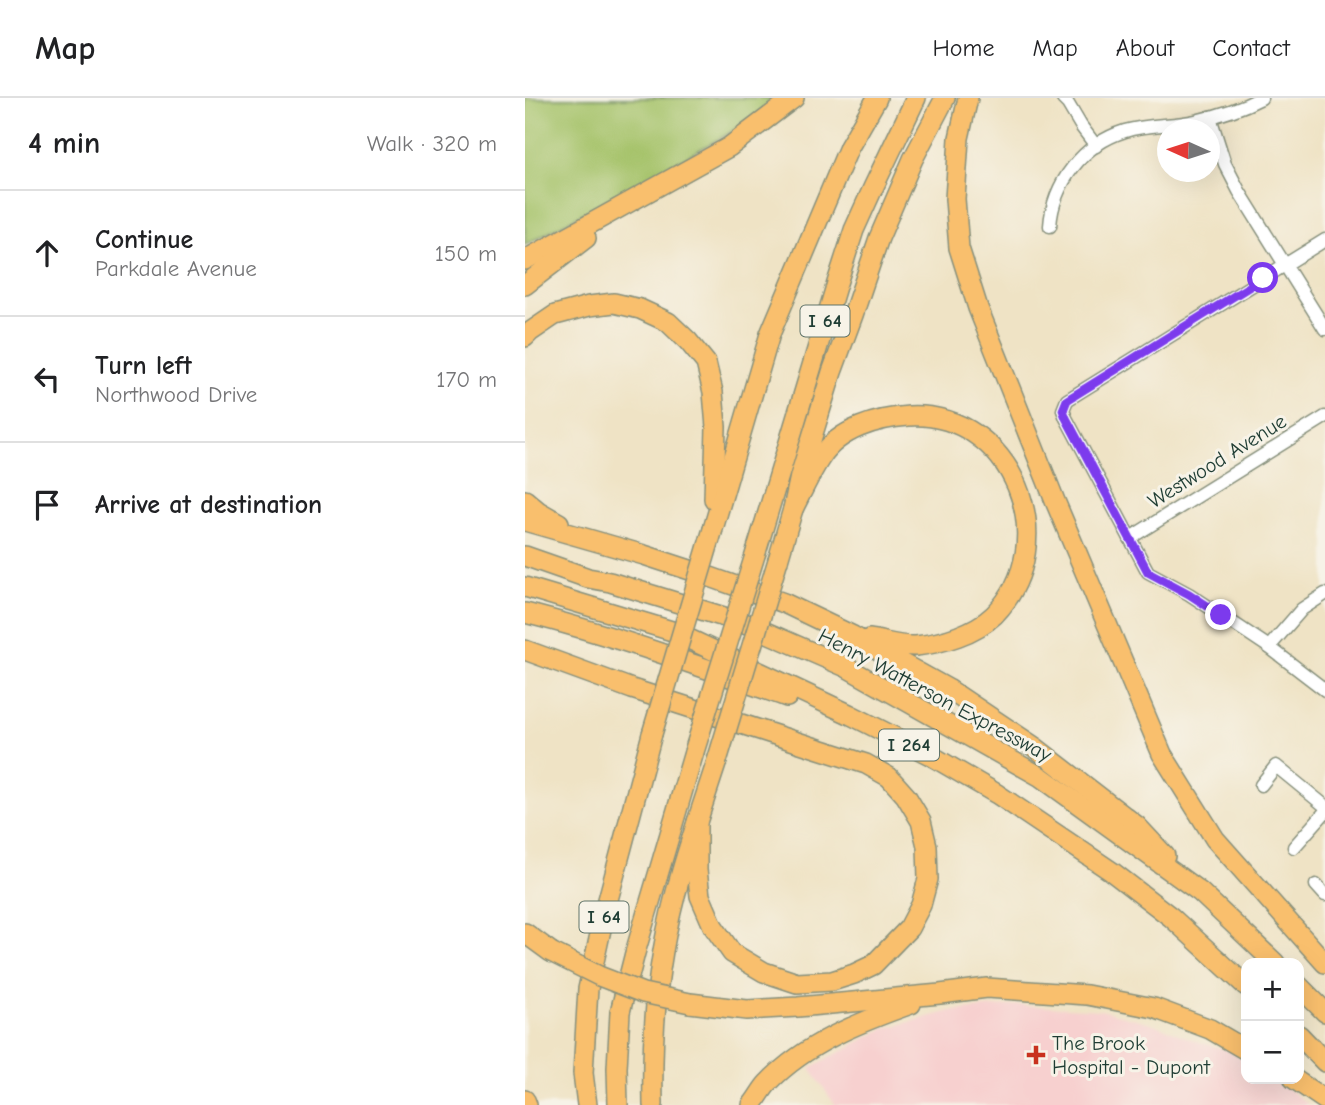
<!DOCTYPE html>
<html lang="en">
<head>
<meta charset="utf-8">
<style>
  :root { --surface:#fff; --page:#f2f2f2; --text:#202124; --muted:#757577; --line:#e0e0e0 }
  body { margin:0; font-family:"Comic Neue",sans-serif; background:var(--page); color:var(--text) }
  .controls { position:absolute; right:21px; bottom:21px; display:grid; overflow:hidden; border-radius:14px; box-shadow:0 7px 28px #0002 }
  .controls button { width:63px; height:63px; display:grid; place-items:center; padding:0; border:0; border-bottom:2px solid var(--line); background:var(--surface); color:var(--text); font:35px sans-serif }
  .compass { position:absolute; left:632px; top:21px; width:63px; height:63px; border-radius:50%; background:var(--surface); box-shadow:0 7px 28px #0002; rotate:273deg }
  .stop { position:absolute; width:21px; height:21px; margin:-16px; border:5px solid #7c3aed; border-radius:50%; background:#fff }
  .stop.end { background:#7c3aed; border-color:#fff; box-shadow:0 2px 7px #0008 }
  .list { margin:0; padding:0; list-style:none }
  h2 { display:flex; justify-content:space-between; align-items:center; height:91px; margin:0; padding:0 28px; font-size:30px }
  h2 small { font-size:23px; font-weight:400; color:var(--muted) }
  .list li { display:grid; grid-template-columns:46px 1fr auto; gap:21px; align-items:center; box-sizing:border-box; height:126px; padding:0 28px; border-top:2px solid var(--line) }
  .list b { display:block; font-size:26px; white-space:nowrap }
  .list p { margin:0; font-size:23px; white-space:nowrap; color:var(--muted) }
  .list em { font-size:23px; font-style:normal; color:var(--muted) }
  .icon { flex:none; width:38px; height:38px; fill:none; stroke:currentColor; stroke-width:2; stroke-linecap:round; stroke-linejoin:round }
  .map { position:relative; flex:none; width:800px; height:1007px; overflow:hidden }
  header { display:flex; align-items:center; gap:42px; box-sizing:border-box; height:98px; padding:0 35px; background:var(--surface); border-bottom:2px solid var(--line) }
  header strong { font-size:33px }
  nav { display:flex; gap:38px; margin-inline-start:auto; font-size:24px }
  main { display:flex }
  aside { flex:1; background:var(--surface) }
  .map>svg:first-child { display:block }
</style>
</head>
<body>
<header>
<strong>Map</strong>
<nav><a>Home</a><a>Map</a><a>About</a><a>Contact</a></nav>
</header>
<main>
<aside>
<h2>4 min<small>Walk · 320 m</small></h2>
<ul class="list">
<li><svg class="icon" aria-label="ahead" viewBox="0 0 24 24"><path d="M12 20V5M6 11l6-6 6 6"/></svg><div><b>Continue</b><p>Parkdale Avenue</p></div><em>150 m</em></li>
<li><svg class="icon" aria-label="left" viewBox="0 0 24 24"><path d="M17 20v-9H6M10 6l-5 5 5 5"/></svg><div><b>Turn left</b><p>Northwood Drive</p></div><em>170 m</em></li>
<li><svg class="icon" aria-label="arrive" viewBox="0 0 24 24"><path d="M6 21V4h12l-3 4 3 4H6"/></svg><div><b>Arrive at destination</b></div></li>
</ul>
</aside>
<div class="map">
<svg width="800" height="1007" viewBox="0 0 800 1007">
  <rect width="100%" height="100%" fill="#f7f3e8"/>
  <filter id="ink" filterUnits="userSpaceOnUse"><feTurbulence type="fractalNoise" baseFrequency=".0143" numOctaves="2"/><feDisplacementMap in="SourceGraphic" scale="14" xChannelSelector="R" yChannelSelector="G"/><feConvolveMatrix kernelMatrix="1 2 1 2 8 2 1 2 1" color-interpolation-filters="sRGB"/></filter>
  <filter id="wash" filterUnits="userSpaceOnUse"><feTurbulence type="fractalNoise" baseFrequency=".00686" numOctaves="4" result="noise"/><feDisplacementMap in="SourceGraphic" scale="28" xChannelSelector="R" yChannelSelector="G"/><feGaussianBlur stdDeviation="1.57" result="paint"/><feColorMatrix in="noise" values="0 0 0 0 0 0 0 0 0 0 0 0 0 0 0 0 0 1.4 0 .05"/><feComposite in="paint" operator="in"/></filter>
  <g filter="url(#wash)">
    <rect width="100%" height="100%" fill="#efe3c5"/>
    <polygon fill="#f7d0cf" points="493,907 576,912 626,925 674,944 702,952 721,962 721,981 751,981 784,1007 310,1007 285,970 358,931 426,913"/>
    <polygon fill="#a6c36a" stroke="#62804f" stroke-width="2" points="0,0 255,0 242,12 198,39 0,147"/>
  </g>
  <g filter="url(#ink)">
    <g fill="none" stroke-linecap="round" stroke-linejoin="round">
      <g stroke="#87907c" stroke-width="15">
        <g id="minor">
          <polyline points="538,1 543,6 556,28 571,48"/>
          <polyline points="685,19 700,66 714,93 800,231"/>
          <path d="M525 128C528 85 558 46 600 33 622 26 647 28 670 23 692 18 715 11 736 0"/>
          <polyline points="800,142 542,302 538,312 541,320 623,474 664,496 696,517 744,549 800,592"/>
          <polyline points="605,440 800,319"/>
          <polyline points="744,549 777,511 800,496"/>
          <polyline points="736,687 751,668 800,708"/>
          <polyline points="769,749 800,714"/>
          <polyline points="791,787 800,797"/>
        </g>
      </g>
      <g stroke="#87907c" stroke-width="22">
        <g id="highway">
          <polyline points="443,0 434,40 430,101 434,150 453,210 530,403 637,656 690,741 800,865"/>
          <polyline points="0,162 204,49 269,0"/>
          <polyline points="0,187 61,140"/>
          <polyline points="0,239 5,234 30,217 64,208 89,205 115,211 143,224 163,243 181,265 188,294 191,329 189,401"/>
          <polyline points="0,402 13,413 34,425"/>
          <path d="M268 411C277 394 285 375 296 359 314 331 353 320 384 318 488 313 540 445 469 517 449 536 417 545 391 548 376 549 358 543 344 541"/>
          <polyline points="0,423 119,457 174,475 259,505 328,538 423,591 511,650 612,728 640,758"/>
          <polyline points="188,431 245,236 324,49 352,0"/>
          <polyline points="231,454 312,185 329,132 348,90 391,0"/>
          <polyline points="0,458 63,480 85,484 222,526 321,569 516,679 675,794 750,865"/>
          <polyline points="253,462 268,411 275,378 307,274 328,217 354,140 388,61 420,0"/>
          <polyline points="0,489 147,533 324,616 405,657 472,696 586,773 646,819 721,888"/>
          <path d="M0 515C89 537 176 569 262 599"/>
          <polyline points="0,552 107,591 341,666 364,679 381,698 396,723 402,748 403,781 396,807 384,830 348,867 329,876 307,883 272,885 239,874 207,855 188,828 175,798 172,772 172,724"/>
          <polyline points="0,835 26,854"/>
          <polyline points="774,888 800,914"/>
          <polyline points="165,905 222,912 273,909 415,896 462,890 562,897 629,910 685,931 721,952"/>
          <polyline points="774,937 800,964"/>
          <polyline points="769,981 800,1002"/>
          <polyline points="0,1002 2,1007"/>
          <polyline points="62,1007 58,975 63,891 80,813 127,636"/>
          <polyline points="93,1007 92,970 95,914 110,855 169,654"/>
          <path d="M128 1007C127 955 129 904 138 853 149 788 172 725 192 663"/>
          <path d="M227 1007C233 1000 237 991 243 985 281 945 335 924 386 906"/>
        </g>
      </g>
      <use href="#minor" stroke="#fff" stroke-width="12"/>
      <use href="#highway" stroke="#f9bf6d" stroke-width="19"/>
      <g stroke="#87907c" stroke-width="22" stroke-linecap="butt">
        <g id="highway-bridge">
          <polyline points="127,636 188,431"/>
          <polyline points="169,654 231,454"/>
          <polyline points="192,663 253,462"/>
          <polyline points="26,854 74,878 118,895 165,905"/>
        </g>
      </g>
      <use href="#highway-bridge" stroke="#f9bf6d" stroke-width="19"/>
    </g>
  </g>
  <g fill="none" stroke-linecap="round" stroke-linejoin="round" filter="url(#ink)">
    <polyline stroke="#7c3aed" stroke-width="9" points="696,517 664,496 623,474 541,320 538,312 542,302 738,180"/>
  </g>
  <path fill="#c8321e" stroke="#f7f3e8" stroke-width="2.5" d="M507.5 946.5h7v7h7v7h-7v7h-7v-7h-7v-7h7z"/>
  <g text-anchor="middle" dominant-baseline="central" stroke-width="6" stroke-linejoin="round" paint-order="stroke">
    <g fill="#f7f3e8" stroke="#60746a" stroke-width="2">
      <rect x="275.5" y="207.5" width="49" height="31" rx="5"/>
      <rect x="354" y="631.5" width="60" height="31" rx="5"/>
      <rect x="54.5" y="803.5" width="49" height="31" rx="5"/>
    </g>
    <g font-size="19" font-weight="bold" fill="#1f3d34">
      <text x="300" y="223">I 64</text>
      <text x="384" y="647">I 264</text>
      <text x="79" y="819">I 64</text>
    </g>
    <g font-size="21" fill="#1f3d34" stroke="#f7f3e8">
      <text transform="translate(692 363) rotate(-32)">Westwood Avenue</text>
      <text transform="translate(410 597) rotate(28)">Henry Watterson Expressway</text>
    </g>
    <g font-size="21" fill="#1f3d34" stroke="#f7f3e8" text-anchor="start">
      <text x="527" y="945">The Brook<tspan x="527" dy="24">Hospital - Dupont</tspan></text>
    </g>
  </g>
</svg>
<div class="controls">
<button>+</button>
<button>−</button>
</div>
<svg class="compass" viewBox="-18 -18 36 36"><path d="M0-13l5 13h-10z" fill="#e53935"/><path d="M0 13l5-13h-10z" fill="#757577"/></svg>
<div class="stop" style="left:738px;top:180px"></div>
<div class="stop end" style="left:696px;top:517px"></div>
</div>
</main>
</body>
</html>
